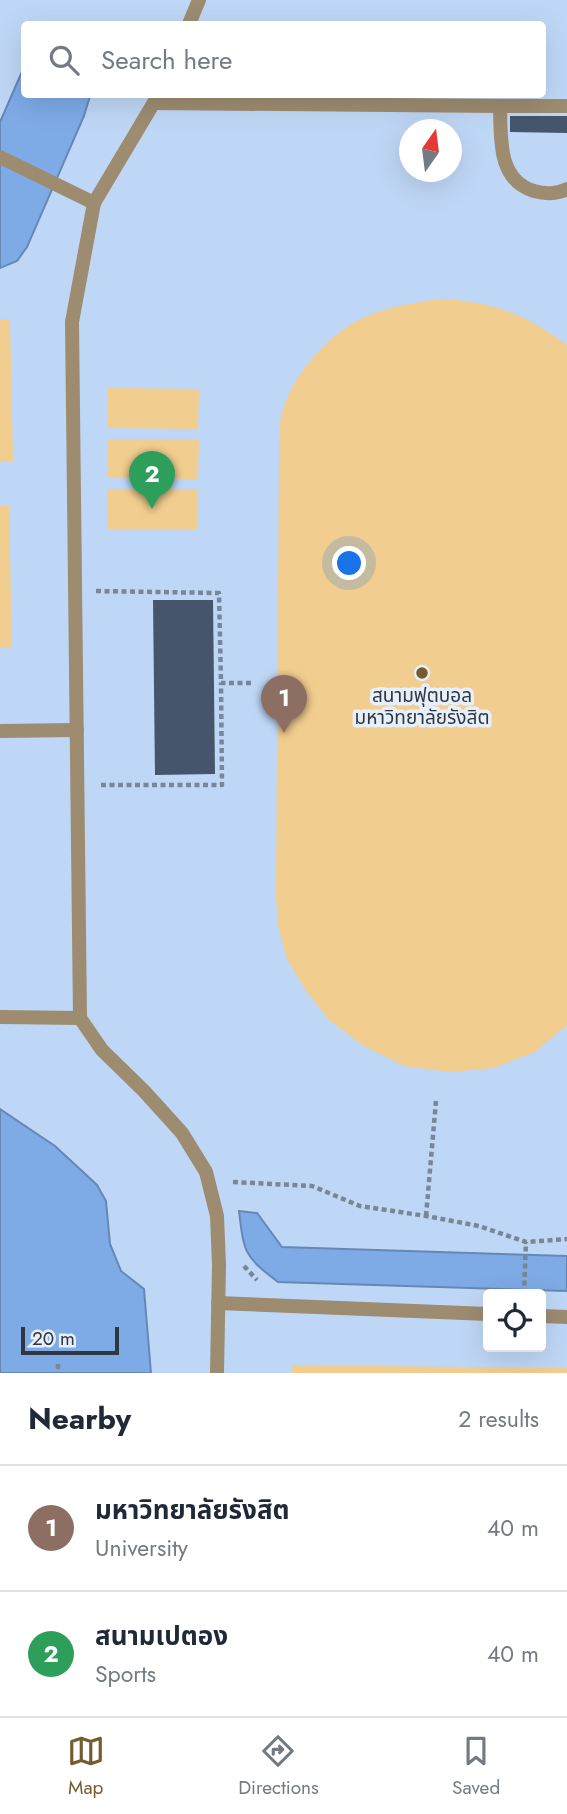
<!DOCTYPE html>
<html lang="en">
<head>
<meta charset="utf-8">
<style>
  :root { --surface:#fff; --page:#f6f6f7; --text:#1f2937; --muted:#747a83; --line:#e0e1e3; --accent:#755b2d }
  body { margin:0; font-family:Jost,"Noto Sans Thai",sans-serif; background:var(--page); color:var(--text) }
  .controls { position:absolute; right:21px; bottom:21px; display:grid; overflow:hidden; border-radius:7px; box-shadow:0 7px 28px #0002 }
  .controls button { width:63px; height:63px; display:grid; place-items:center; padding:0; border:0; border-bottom:2px solid var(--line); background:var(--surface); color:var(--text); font:35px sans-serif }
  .compass { position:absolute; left:399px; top:119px; width:63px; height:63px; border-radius:50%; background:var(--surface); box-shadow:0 7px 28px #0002; rotate:14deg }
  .scale { position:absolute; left:21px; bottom:18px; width:98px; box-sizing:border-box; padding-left:7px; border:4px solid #2f3741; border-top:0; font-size:19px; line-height:24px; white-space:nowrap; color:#2f3741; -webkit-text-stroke:5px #e7effa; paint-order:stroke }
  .you { position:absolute; left:350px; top:564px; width:24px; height:24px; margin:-18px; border:5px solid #fff; border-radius:50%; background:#1a73e8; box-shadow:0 0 0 10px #1a73e833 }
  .badge { display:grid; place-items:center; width:46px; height:46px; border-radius:50%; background:var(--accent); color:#fff; font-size:23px; font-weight:700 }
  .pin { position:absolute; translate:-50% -58px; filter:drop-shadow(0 2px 4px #0008) }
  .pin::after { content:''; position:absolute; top:37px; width:24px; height:21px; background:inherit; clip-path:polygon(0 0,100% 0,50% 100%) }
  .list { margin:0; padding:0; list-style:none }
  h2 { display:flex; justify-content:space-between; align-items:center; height:91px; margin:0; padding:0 28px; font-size:30px }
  h2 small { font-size:23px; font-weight:400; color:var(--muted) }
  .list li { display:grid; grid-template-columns:46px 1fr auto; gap:21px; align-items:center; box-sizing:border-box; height:126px; padding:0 28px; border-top:2px solid var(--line) }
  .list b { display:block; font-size:26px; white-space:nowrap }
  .list p { margin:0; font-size:23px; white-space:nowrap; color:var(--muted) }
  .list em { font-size:23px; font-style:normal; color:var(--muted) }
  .icon { flex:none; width:38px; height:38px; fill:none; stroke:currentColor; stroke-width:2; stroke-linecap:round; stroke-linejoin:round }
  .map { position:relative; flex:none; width:567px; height:1373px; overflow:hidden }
  .search { position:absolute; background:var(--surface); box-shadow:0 7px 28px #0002; left:21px; right:21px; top:21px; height:77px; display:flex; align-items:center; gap:18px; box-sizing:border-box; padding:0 24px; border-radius:7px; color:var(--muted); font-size:26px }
  .sheet { height:343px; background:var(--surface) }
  nav { display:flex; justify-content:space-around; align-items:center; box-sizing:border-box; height:98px; border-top:2px solid var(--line); background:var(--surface); font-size:19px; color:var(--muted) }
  nav a { display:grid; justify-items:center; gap:4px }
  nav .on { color:var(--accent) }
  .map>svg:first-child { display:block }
</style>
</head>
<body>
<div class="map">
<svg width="567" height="1373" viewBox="0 0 567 1373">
  <rect width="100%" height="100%" fill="#cfe3fe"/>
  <path fill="#bfd7f6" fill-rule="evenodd" d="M0 0H567V1373H0ZM24 24H542V94H24ZM410 130H452V172H410ZM488 1294H541V1347H488Z"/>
  <g fill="#f1cd8f">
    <path d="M439 299C491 301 526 314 567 345V1025L535 1052 493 1068 450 1072 404 1066 362 1045 329 1020 306 991 287 959 278 926 276 896 279 449C280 439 279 427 281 417 289 379 327 335 361 319 385 307 413 303 439 299Z"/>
    <polygon points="0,319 10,319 13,461 0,462"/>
    <polygon points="108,388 199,389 198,429 108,428"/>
    <polygon points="108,439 199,439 198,479 108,478"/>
    <rect x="107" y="489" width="91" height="40"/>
    <polygon points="0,506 9,506 12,648 0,648"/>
    <polygon points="292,1365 567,1368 567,1373 292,1373"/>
  </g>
  <g fill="#7eaae6" stroke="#6688b4" stroke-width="2">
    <polygon points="24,67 24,94 90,96 84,116 27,247 17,261 0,268 0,122"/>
    <polygon points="0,1109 55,1146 97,1185 106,1201 110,1244 121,1271 144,1289 151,1373 0,1373"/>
    <path d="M239 1211 257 1213 282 1247 567 1256V1291L278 1282C244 1256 244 1253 239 1211Z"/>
  </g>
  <g fill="#45556b">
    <polygon points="510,116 567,116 567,133 510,132"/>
    <polygon points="153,600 213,600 215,774 155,775"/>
  </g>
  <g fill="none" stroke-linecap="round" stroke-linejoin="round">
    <g stroke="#788697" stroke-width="4.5" stroke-dasharray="5 3.5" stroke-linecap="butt">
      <polyline points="96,591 219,593 221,683 251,683"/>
      <polyline points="101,785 222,785 221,683"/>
      <polyline points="233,1182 312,1186 360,1206 426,1216 479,1226 526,1242 567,1239"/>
      <polyline points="426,1216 436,1101"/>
      <polyline points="244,1266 257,1280"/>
      <polyline points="524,1294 526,1242"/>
      <polyline points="58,1364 58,1373"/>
    </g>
    <g stroke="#9d8c70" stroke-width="14">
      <polyline points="155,103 500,106"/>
      <path d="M567 106H500C501 137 497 180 534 191 545 194 557 194 567 189"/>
    </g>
    <g stroke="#9d8c70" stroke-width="14">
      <polyline points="189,24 199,0"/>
      <polyline points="159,94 94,203 72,322 80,1018 102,1050 144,1091 182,1133 206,1172 217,1216 219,1265 217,1373"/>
      <polyline points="0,157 94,203"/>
      <polyline points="0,731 77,730"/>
      <polyline points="0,1017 80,1018"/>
      <polyline points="218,1303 488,1314"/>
      <polyline points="541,1316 567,1317"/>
    </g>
  </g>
  <circle fill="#755b2d" stroke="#e7effa" stroke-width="2.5" cx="422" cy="673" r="7"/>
  <g text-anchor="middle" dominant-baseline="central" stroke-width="7" stroke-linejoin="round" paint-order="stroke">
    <g font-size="19" fill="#2f3741" stroke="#e7effa">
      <text x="422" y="695">สนามฟุตบอล<tspan x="422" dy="22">มหาวิทยาลัยรังสิต</tspan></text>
    </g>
  </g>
</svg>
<div class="controls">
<button><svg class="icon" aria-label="locate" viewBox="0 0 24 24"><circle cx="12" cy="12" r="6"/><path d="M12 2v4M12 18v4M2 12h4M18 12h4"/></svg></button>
</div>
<svg class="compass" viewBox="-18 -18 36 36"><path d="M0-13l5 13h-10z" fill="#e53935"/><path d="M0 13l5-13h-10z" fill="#747a83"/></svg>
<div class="scale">20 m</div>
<div class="you"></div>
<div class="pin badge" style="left:284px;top:733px;background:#8d6e63">1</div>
<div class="pin badge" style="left:152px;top:509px;background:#2e9e5b">2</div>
<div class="search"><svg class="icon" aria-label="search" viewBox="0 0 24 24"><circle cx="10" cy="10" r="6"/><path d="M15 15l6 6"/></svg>Search here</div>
</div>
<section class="sheet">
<h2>Nearby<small>2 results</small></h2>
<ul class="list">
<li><span class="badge" style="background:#8d6e63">1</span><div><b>มหาวิทยาลัยรังสิต</b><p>University</p></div><em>40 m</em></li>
<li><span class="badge" style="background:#2e9e5b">2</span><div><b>สนามเปตอง</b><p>Sports</p></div><em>40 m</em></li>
</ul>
</section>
<nav>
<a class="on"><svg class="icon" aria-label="map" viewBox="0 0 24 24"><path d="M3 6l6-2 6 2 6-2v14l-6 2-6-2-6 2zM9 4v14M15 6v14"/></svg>Map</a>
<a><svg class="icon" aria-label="directions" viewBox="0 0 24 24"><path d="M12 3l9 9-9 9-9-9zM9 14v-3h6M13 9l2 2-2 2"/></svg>Directions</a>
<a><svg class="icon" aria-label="saved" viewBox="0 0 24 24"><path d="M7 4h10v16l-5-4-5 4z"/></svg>Saved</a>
</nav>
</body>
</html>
